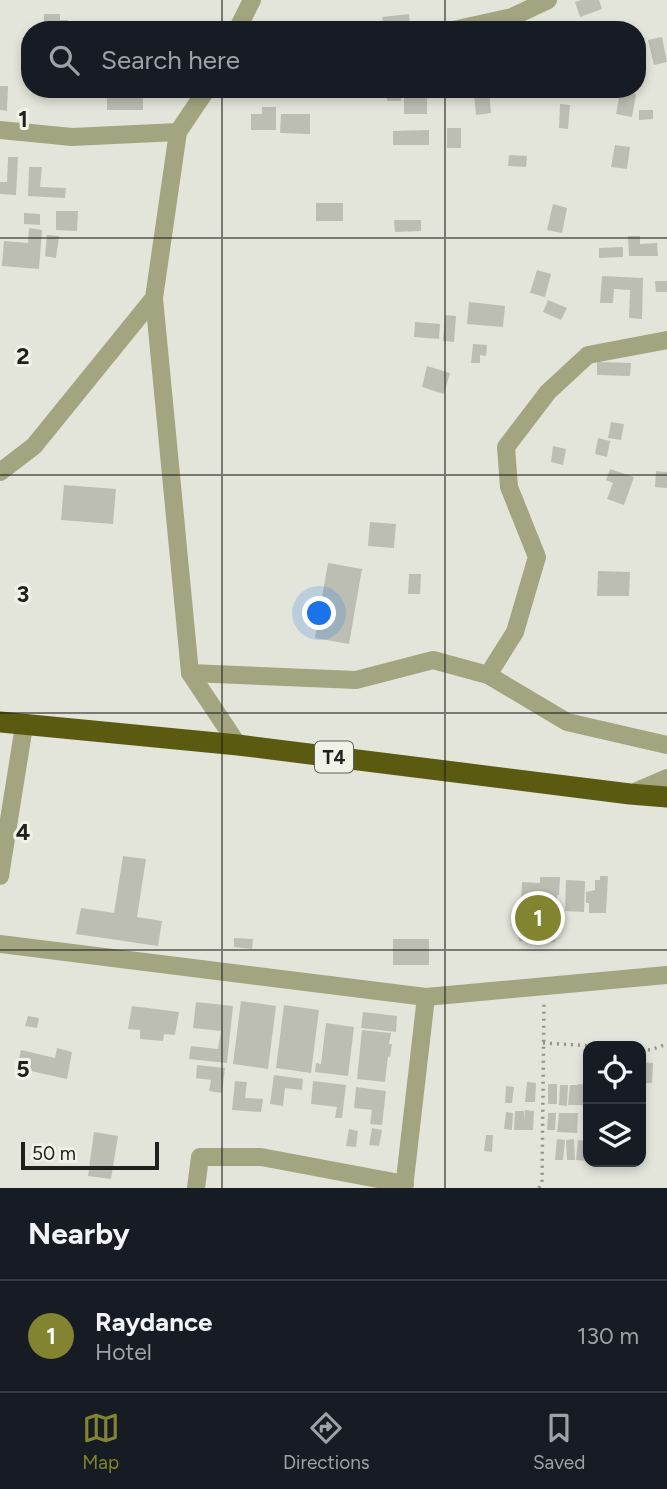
<!DOCTYPE html>
<html lang="en">
<head>
<meta charset="utf-8">
<style>
  :root { --surface:#171b24; --page:#242831; --text:#f1f3f6; --muted:#9ea1a6; --line:#363941; --accent:#82842f }
  body { margin:0; font-family:Figtree,sans-serif; background:var(--page); color:var(--text) }
  .controls { position:absolute; right:21px; bottom:21px; display:grid; overflow:hidden; border-radius:14px; box-shadow:0 4px 10px #0003 }
  .controls button { width:63px; height:63px; display:grid; place-items:center; padding:0; border:0; border-bottom:2px solid var(--line); background:var(--surface); color:var(--text); font:35px sans-serif }
  .scale { position:absolute; left:21px; bottom:18px; width:138px; box-sizing:border-box; padding-left:7px; border:4px solid #20201c; border-top:0; font-size:19px; line-height:24px; white-space:nowrap; color:#20201c; -webkit-text-stroke:5px #f1f2e7; paint-order:stroke }
  .you { position:absolute; left:320px; top:614px; width:24px; height:24px; margin:-18px; border:5px solid #fff; border-radius:50%; background:#1a73e8; box-shadow:0 0 0 10px #1a73e833 }
  .badge { display:grid; place-items:center; width:46px; height:46px; border-radius:50%; background:var(--accent); color:#fff; font-size:23px; font-weight:700 }
  .pin { position:absolute; translate:-50% -50%; border:4px solid #fff; box-shadow:0 2px 7px #0006 }
  .list { margin:0; padding:0; list-style:none }
  h2 { display:flex; justify-content:space-between; align-items:center; height:91px; margin:0; padding:0 28px; font-size:30px }
  h2 small { font-size:23px; font-weight:400; color:var(--muted) }
  .list li { display:grid; grid-template-columns:46px 1fr auto; gap:21px; align-items:center; box-sizing:border-box; height:112px; padding:0 28px; border-top:2px solid var(--line) }
  .list b { display:block; font-size:26px; white-space:nowrap }
  .list p { margin:0; font-size:23px; white-space:nowrap; color:var(--muted) }
  .list em { font-size:23px; font-style:normal; color:var(--muted) }
  .icon { flex:none; width:38px; height:38px; fill:none; stroke:currentColor; stroke-width:2; stroke-linecap:round; stroke-linejoin:round }
  .map { position:relative; flex:none; width:667px; height:1188px; overflow:hidden }
  .search { position:absolute; background:var(--surface); box-shadow:0 4px 10px #0003; left:21px; right:21px; top:21px; height:77px; display:flex; align-items:center; gap:18px; box-sizing:border-box; padding:0 24px; border-radius:28px; color:var(--muted); font-size:26px }
  .sheet { height:203px; background:var(--surface) }
  nav { display:flex; justify-content:space-around; align-items:center; box-sizing:border-box; height:98px; border-top:2px solid var(--line); background:var(--surface); font-size:19px; color:var(--muted) }
  nav a { display:grid; justify-items:center; gap:4px }
  nav .on { color:var(--accent) }
  .map>svg:first-child { display:block }
</style>
</head>
<body>
<div class="map">
<svg width="667" height="1188" viewBox="0 0 667 1188">
  <rect width="100%" height="100%" fill="#e4e5da"/>
  <g fill="#bdbeb3">
    <polygon points="581,0 599,0 602,9 580,17 575,2"/>
    <polygon points="44,14 60,14 60,20 68,20 68,30 44,30"/>
    <polygon points="409,14 410,25 384,28 382,17"/>
    <polygon points="340,22 341,30 314,30 314,26"/>
    <polygon points="662,37 667,62 654,65 648,40"/>
    <polygon points="0,86 8,86 7,111 0,110"/>
    <rect x="107" y="89" width="36" height="21"/>
    <rect x="387" y="89" width="14" height="12"/>
    <polygon points="489,91 491,113 476,115 474,93"/>
    <polygon points="620,92 636,94 632,117 616,114"/>
    <rect x="404" y="94" width="23" height="20"/>
    <polygon points="560,104 570,105 568,129 559,128"/>
    <polygon points="262,107 276,107 276,130 251,130 251,114 262,114"/>
    <polygon points="639,110 653,110 653,119 639,120"/>
    <polygon points="281,114 310,114 310,134 280,133"/>
    <rect x="447" y="128" width="14" height="20"/>
    <polygon points="429,130 429,145 393,145 393,131"/>
    <polygon points="615,145 630,147 627,169 611,167"/>
    <polygon points="509,155 527,156 526,167 508,166"/>
    <polygon points="8,157 18,157 16,195 0,194 0,182 7,182"/>
    <polygon points="29,167 42,167 40,187 66,188 65,198 28,196"/>
    <rect x="316" y="203" width="27" height="18"/>
    <polygon points="553,204 567,208 562,233 547,230"/>
    <polygon points="56,211 78,211 77,231 56,230"/>
    <polygon points="24,213 40,214 40,225 24,224"/>
    <polygon points="394,220 421,220 421,231 395,232"/>
    <polygon points="29,228 42,230 39,269 2,266 4,241 28,243"/>
    <polygon points="47,235 59,236 56,258 45,256"/>
    <polygon points="628,236 640,236 640,244 657,243 658,256 629,256"/>
    <polygon points="623,247 623,257 599,258 599,248"/>
    <polygon points="537,270 551,274 545,297 530,293"/>
    <polygon points="602,276 643,278 642,319 629,318 630,290 614,289 613,303 600,303"/>
    <polygon points="655,281 667,281 667,292 656,292"/>
    <polygon points="548,300 567,308 561,320 543,312"/>
    <polygon points="469,302 505,306 503,327 467,324"/>
    <polygon points="445,315 456,316 454,342 443,341"/>
    <polygon points="415,322 440,324 439,339 414,337"/>
    <polygon points="473,344 487,345 486,356 480,355 480,363 471,363"/>
    <polygon points="597,362 631,363 630,376 597,375"/>
    <polygon points="427,366 450,373 444,394 422,387"/>
    <polygon points="611,422 624,424 621,440 608,438"/>
    <polygon points="598,438 610,441 607,457 595,454"/>
    <polygon points="553,446 566,449 563,465 551,462"/>
    <polygon points="610,469 634,477 624,505 607,499 613,483 606,480"/>
    <polygon points="656,471 667,472 667,488 655,487"/>
    <polygon points="64,485 116,489 113,524 61,520"/>
    <polygon points="370,522 396,524 394,548 368,546"/>
    <polygon points="328,563 362,569 349,644 315,638"/>
    <polygon points="598,571 630,572 629,596 597,596"/>
    <polygon points="409,574 421,574 420,594 408,594"/>
    <polygon points="123,856 146,859 137,917 162,921 158,946 76,934 81,908 114,913"/>
    <polygon points="600,876 608,876 606,913 589,913 589,903 586,903 586,892 595,890 595,880 600,880"/>
    <polygon points="540,877 560,877 559,895 557,895 555,942 519,941 522,882 540,883"/>
    <polygon points="566,880 585,881 584,912 565,911"/>
    <polygon points="234,938 253,939 252,949 234,947"/>
    <rect x="393" y="939" width="36" height="26"/>
    <polygon points="241,1001 276,1006 268,1069 233,1064"/>
    <polygon points="196,1002 233,1006 227,1063 189,1059 191,1046 218,1049 221,1031 193,1028"/>
    <polygon points="284,1005 319,1010 311,1073 276,1068"/>
    <polygon points="132,1006 179,1012 175,1035 164,1034 163,1041 140,1039 140,1030 128,1029"/>
    <polygon points="363,1012 397,1016 396,1032 361,1028"/>
    <polygon points="28,1016 39,1018 37,1028 25,1026"/>
    <polygon points="326,1023 354,1027 348,1076 315,1072 316,1063 321,1064"/>
    <polygon points="362,1030 391,1033 389,1044 392,1044 390,1057 388,1056 385,1082 357,1079"/>
    <polygon points="57,1048 72,1052 67,1079 17,1068 21,1050 55,1058"/>
    <polygon points="641,1062 653,1063 652,1083 644,1083 645,1068 641,1068"/>
    <polygon points="197,1065 225,1068 222,1093 209,1091 211,1080 196,1078"/>
    <polygon points="274,1075 303,1079 302,1090 285,1088 283,1106 270,1104"/>
    <polygon points="235,1081 247,1082 245,1098 263,1099 261,1112 232,1110"/>
    <polygon points="313,1081 346,1085 342,1118 335,1118 337,1107 311,1104"/>
    <polygon points="527,1082 536,1083 535,1102 525,1102"/>
    <rect x="548" y="1084" width="9" height="20"/>
    <polygon points="578,1084 588,1085 588,1093 586,1092 585,1105 568,1105 570,1085 578,1085"/>
    <polygon points="560,1085 568,1085 567,1106 559,1105"/>
    <polygon points="506,1086 514,1087 512,1103 505,1103"/>
    <polygon points="356,1087 386,1091 382,1125 370,1124 372,1110 354,1108"/>
    <polygon points="525,1110 534,1111 533,1130 514,1130 515,1111 524,1111 524,1121"/>
    <polygon points="506,1112 513,1113 512,1130 504,1129"/>
    <polygon points="548,1113 556,1113 555,1130 547,1130"/>
    <polygon points="559,1113 578,1113 577,1133 557,1132"/>
    <polygon points="372,1128 382,1130 379,1146 369,1145"/>
    <polygon points="349,1129 358,1131 356,1147 346,1146"/>
    <polygon points="94,1132 118,1136 111,1179 88,1176"/>
    <polygon points="486,1135 493,1135 492,1152 484,1151"/>
    <polygon points="557,1139 565,1140 563,1160 555,1160"/>
    <polygon points="574,1139 575,1160 567,1160 566,1140"/>
    <polygon points="578,1140 586,1141 586,1143 588,1143 588,1161 576,1160"/>
  </g>
  <g fill="none" stroke-linecap="round" stroke-linejoin="round">
    <g stroke="#92938b" stroke-width="3.5" stroke-dasharray="2 5" stroke-linecap="butt">
      <polyline points="543,1043 594,1046"/>
      <polyline points="641,1049 650,1050 667,1044"/>
      <polyline points="539,1188 542,1182 544,1002"/>
    </g>
    <g stroke="#a3a580" stroke-width="18">
      <polyline points="237,30 252,0"/>
      <polyline points="453,30 512,17 548,0"/>
      <polyline points="0,130 72,137 178,132"/>
      <polyline points="154,298 190,673 238,745"/>
      <polyline points="0,472 34,446 154,298 178,132 207,89"/>
      <polyline points="190,673 356,680 433,660 488,675 567,722 667,745"/>
      <polyline points="488,675 515,632 537,557 509,487 506,447 548,392 588,355 667,340"/>
      <polyline points="630,794 667,778"/>
      <polyline points="0,876 24,726"/>
      <polyline points="0,944 426,997 667,975"/>
      <polyline points="196,1188 200,1157 261,1157 405,1184"/>
      <polyline points="404,1188 426,997"/>
    </g>
    <polyline stroke="#5a5b10" stroke-width="21" points="0,722 238,745 630,794 667,797"/>
  </g>
  <path fill="none" stroke="#20201c" stroke-width="2" stroke-opacity="0.55" d="M222 0V30M445 0V30M222 89V1188M445 89V1188M0 238H667M0 475H667M0 713H667M0 950H667"/>
  <g text-anchor="middle" dominant-baseline="central" stroke-width="6" stroke-linejoin="round" paint-order="stroke">
    <rect fill="#f1f2e7" stroke="#5f5f59" stroke-width="2" x="315" y="741.5" width="38" height="31" rx="5"/>
    <g font-size="19" font-weight="bold" fill="#20201c">
      <text x="334" y="757">T4</text>
    </g>
  </g>
  <g font-size="23" text-anchor="middle" font-weight="bold" fill="#20201c" stroke="#f1f2e7" stroke-width="6" stroke-linejoin="round" paint-order="stroke">
    <text x="23" y="127">1</text>
    <text x="23" y="364">2</text>
    <text x="23" y="602">3</text>
    <text x="23" y="840">4</text>
    <text x="23" y="1077">5</text>
  </g>
</svg>
<div class="controls">
<button><svg class="icon" aria-label="locate" viewBox="0 0 24 24"><circle cx="12" cy="12" r="6"/><path d="M12 2v4M12 18v4M2 12h4M18 12h4"/></svg></button>
<button><svg class="icon" aria-label="layers" viewBox="0 0 24 24"><path d="M12 4l9 5-9 5-9-5zM3 14l9 5 9-5"/></svg></button>
</div>
<div class="scale">50 m</div>
<div class="you"></div>
<div class="pin badge" style="left:538px;top:918px">1</div>
<div class="search"><svg class="icon" aria-label="search" viewBox="0 0 24 24"><circle cx="10" cy="10" r="6"/><path d="M15 15l6 6"/></svg>Search here</div>
</div>
<section class="sheet">
<h2>Nearby<small></small></h2>
<ul class="list">
<li><span class="badge">1</span><div><b>Raydance</b><p>Hotel</p></div><em>130 m</em></li>
</ul>
</section>
<nav>
<a class="on"><svg class="icon" aria-label="map" viewBox="0 0 24 24"><path d="M3 6l6-2 6 2 6-2v14l-6 2-6-2-6 2zM9 4v14M15 6v14"/></svg>Map</a>
<a><svg class="icon" aria-label="directions" viewBox="0 0 24 24"><path d="M12 3l9 9-9 9-9-9zM9 14v-3h6M13 9l2 2-2 2"/></svg>Directions</a>
<a><svg class="icon" aria-label="saved" viewBox="0 0 24 24"><path d="M7 4h10v16l-5-4-5 4z"/></svg>Saved</a>
</nav>
</body>
</html>
